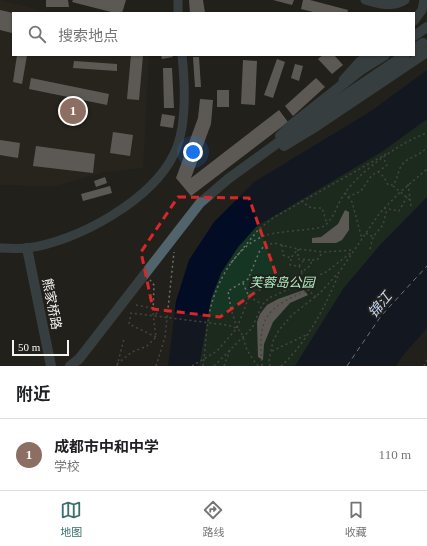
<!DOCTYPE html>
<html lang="zh">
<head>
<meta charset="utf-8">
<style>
  :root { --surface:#fff; --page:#f2f2f2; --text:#202124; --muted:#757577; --line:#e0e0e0; --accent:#386f6c }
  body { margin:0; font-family:"Times New Roman","Noto Sans SC",serif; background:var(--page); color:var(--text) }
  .scale { position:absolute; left:12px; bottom:10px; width:57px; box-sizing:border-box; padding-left:4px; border:2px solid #f5f4f1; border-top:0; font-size:11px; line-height:14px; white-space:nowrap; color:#f5f4f1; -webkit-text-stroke:3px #22201b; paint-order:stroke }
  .you { position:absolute; left:193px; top:152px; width:14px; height:14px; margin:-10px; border:3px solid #fff; border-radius:50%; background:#1a73e8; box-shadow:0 0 0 6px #1a73e833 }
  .badge { display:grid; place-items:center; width:26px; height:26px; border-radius:50%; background:var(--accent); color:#fff; font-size:13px; font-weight:700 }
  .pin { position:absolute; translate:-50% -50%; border:2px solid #fff; box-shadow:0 1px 4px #0006 }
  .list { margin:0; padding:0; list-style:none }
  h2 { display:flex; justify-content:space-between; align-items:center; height:52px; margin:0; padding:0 16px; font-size:17px }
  h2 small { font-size:13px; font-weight:400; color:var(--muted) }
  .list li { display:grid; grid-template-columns:26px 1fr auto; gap:12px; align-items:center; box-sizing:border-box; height:72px; padding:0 16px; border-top:1px solid var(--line) }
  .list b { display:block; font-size:15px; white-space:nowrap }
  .list p { margin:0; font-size:13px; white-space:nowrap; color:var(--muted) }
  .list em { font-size:13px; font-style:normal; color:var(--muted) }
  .icon { flex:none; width:22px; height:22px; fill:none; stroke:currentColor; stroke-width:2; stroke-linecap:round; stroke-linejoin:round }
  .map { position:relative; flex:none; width:427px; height:366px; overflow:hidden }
  .search { position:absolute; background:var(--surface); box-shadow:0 1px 3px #0004; left:12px; right:12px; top:12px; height:44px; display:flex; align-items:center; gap:10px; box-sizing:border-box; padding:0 14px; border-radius:0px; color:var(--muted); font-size:15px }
  .sheet { height:124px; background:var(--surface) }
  nav { display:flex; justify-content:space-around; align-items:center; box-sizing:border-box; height:56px; border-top:1px solid var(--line); background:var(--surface); font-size:11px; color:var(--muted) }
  nav a { display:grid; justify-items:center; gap:2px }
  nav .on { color:var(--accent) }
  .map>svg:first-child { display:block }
</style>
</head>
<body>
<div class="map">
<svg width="427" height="366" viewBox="0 0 427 366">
  <rect width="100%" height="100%" fill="#22201b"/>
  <polygon fill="#2e291f" points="0,0 49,13 13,13 13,55 149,55 143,168 104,172 54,186 0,185"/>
  <polygon fill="#143623" points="427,119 427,197 380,245 343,289 295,366 199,366 211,299 221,273 238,247 257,226 383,151"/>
  <g fill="#020c25">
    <polygon points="427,70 427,119 383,151 257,226 238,247 221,273 211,299 199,366 168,366 176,301 189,260 214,222 254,182 371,111"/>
    <path d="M427 197V328C417 341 404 352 396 366H295L343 289 380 245Z"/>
  </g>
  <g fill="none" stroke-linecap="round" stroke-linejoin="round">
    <polyline stroke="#c3d8f9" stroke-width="1" stroke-dasharray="5 4" stroke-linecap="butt" points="347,366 381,316 427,266"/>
  </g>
  <g fill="#a39d99">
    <polygon points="46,0 68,0 69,7 46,7"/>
    <polygon points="73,0 126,0 122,13 115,13 72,2"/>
    <polygon points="189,0 203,0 205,13 190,13"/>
    <polygon points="273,0 294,0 292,5"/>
    <polygon points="303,0 310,0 348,10 347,13 317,13 301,9"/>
    <polygon points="0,10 13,13 12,33 0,30"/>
    <polygon points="17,55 27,55 22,84 13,82"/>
    <polygon points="131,55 143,55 139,100 127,99"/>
    <polygon points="161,55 172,55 173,57 162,59"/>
    <polygon points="323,55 334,55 343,65 332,74 318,59"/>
    <polygon points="193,57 199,57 201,87 195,87"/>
    <polygon points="277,59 285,62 273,98 264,95"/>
    <polygon points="243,60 257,61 255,105 241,104"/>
    <polygon points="74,61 117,64 117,71 73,68"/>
    <polygon points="295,64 303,66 299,81 291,78"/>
    <polygon points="163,68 172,68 174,108 164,108"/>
    <polygon points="31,78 109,94 107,105 29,89"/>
    <polygon points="316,78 325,87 293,116 285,106"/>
    <rect x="217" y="90" width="12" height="17"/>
    <polygon points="200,99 213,100 211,124 191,178 279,110 288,122 191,196 176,178 198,118"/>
    <polygon points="162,114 175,116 173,128 160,126"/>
    <polygon points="113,132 133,135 130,156 110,153"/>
    <polygon points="0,140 20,143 18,158 0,155"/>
    <polygon points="36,146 95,154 93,173 33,166"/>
    <polygon points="105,177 107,183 96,187 94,181"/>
    <polygon points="110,186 112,193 83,201 81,194"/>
    <polygon points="345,210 349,212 349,230 342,240 336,243 312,243 312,238 321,237 338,224"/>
    <polygon points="304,290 308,295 290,303 273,322 264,344 263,360 258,357 257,322 260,314 267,305 278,299"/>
  </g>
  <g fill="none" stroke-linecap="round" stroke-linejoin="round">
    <g stroke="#72706c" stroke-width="1.5" stroke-dasharray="2 3" stroke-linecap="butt">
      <polyline points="378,172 387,165 383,157"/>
      <polyline points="408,184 411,206"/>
      <polyline points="393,186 410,200"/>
      <polyline points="345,193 352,202 362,239"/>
      <path d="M348 197 361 191 372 175 378 172 384 177 388 185H393C399 178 397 167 406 161 414 155 421 155 427 147"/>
      <polyline points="301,201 311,208 322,208 327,224"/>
      <polyline points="384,208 399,211 407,197"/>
      <polyline points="366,233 373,237"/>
      <polyline points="282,245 283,255 291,258 298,249 298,259 311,260"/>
      <polyline points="370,249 373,237 383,225 387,209"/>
      <polyline points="291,259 290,265 299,266 302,272"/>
      <polyline points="231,263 259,229 273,218 386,154"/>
      <polyline points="299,266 304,260"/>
      <polyline points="243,283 249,297 262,304"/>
      <polyline points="316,297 300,283 302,272 311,265 311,260 317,260 323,252"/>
      <polyline points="136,305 157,309 156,316"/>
      <polyline points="237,328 231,309 228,291 248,279 260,250 266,245 274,243 298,249 323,252 354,250"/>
      <path d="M156 337 129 324 131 313 227 325C241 329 241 330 245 344 247 352 253 359 258 366"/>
      <polyline points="272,351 306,335"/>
      <polyline points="117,364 132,352 147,346 156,337 153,313 154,285 150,280"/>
      <polyline points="117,366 124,339"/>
      <polyline points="156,366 165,337 174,252"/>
      <polyline points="192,366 217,351 237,328 249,297"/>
      <path d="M203 366C206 346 206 325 211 306 219 277 238 244 267 235 278 231 318 230 324 226 335 218 337 203 345 193 360 171 402 141 427 133"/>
      <polyline points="214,366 252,328 262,305 269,298 326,272 352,252"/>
      <polyline points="224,366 230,350"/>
      <path d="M262 366C258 318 264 308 309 290L315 277"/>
      <polyline points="270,366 269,361 273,341 279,330 292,315 320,293 340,271 379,214 398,194 427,169"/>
      <path d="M281 366C306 344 327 304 339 273"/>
      <polyline points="424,366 427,360"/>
    </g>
    <g stroke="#51636b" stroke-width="9">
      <path d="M365 0C378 4 393 8 405 0"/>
      <polyline points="178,13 178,0"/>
      <polyline points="414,21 422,10 424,0"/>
      <polyline points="343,80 359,62 369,55"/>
      <path d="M0 248C9 248 19 249 27 248 77 242 152 200 174 154 187 128 185 84 182 55"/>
    </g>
    <g stroke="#51636b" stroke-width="10">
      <polyline points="414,36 427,27"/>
      <polyline points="414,49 423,43"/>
      <polyline points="280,136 290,126 361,70 385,55"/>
      <polyline points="284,146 312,129 427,52"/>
      <polyline points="27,248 51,366"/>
      <polyline points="70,366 79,359 200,203 228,179 312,118 405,55"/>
    </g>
  </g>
  <path d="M0 0H427V366H0ZM178 197 249 198 277 277 220 317 153 309 141 252Z" fill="#22201b" fill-opacity=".55" fill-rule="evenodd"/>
  <path fill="none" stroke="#d62828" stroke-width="3" stroke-dasharray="8 5" stroke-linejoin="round" d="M178 197 249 198 277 277 220 317 153 309 141 252Z"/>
  <g text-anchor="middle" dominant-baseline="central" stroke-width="4" stroke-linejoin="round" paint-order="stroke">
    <g font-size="13" font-style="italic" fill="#acecc3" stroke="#22201b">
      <text x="282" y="282">芙蓉岛公园</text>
    </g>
    <g font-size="13" fill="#f5f4f1" stroke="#22201b">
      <text transform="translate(52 304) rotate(79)">熊家桥路</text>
    </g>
    <g font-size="14" font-style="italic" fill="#c3d8f9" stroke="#22201b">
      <text transform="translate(380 305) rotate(-51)">锦江</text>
    </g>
  </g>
</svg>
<div class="scale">50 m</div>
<div class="you"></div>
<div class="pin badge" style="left:73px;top:111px;background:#8d6e63">1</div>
<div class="search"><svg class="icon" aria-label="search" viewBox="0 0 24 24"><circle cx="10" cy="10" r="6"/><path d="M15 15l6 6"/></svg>搜索地点</div>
</div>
<section class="sheet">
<h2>附近<small></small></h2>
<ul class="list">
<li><span class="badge" style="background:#8d6e63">1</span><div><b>成都市中和中学</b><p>学校</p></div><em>110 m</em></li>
</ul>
</section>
<nav>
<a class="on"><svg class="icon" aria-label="map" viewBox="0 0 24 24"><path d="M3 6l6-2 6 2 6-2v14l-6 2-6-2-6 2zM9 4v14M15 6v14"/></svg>地图</a>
<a><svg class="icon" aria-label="directions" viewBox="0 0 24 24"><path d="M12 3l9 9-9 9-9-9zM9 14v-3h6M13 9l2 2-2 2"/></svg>路线</a>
<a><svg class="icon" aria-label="saved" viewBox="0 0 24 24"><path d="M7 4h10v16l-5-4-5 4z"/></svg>收藏</a>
</nav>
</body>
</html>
